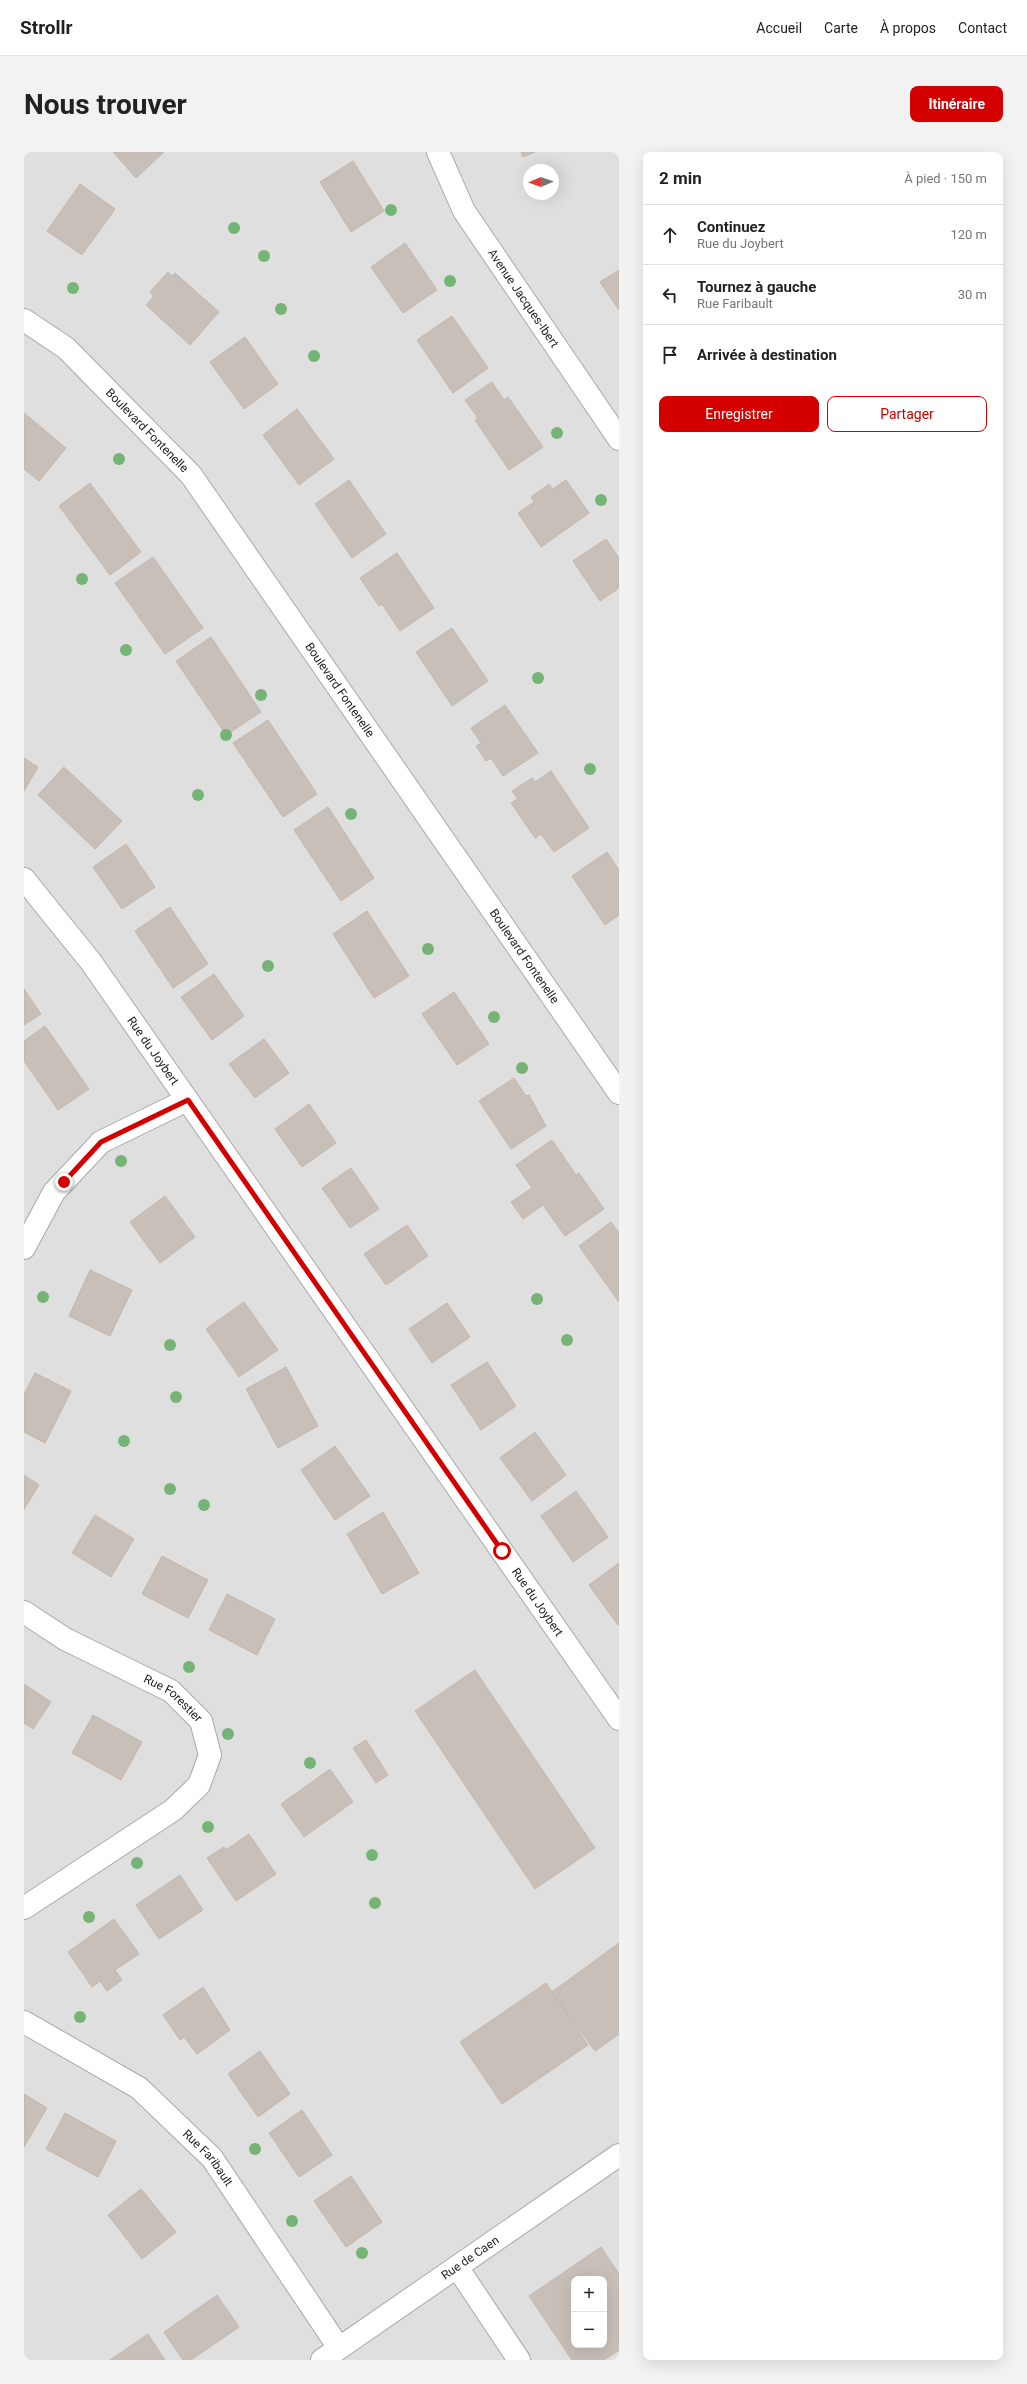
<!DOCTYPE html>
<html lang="fr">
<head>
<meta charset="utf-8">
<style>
  :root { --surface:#fff; --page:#f2f2f2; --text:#222; --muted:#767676; --line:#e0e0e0; --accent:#d40000 }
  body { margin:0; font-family:Roboto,sans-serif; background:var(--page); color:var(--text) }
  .controls { position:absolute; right:12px; bottom:12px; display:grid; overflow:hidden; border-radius:8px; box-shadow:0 4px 16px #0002 }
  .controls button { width:36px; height:36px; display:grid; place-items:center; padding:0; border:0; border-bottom:1px solid var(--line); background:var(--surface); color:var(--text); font:20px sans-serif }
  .compass { position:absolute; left:499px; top:12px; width:36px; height:36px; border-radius:50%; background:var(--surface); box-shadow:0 4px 16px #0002; rotate:268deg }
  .stop { position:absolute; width:12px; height:12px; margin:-9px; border:3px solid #d40000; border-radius:50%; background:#fff }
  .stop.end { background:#d40000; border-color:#fff; box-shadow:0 1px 4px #0008 }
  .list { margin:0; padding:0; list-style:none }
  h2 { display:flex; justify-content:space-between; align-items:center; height:52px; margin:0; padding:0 16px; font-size:17px }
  h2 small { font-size:13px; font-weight:400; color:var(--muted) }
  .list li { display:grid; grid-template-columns:26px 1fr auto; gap:12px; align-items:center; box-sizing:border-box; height:60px; padding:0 16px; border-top:1px solid var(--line) }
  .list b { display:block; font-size:15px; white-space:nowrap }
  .list p { margin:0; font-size:13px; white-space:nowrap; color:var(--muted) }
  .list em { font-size:13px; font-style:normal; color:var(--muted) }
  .actions { display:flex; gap:8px; padding:12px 16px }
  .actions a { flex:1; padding:9px 0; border:1px solid var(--accent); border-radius:8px; text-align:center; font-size:14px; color:var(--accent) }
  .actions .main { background:var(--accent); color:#fff }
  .icon { flex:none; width:22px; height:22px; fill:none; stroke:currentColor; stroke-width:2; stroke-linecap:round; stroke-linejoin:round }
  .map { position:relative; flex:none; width:595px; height:2208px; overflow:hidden; border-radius:8px }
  header { display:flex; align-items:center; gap:24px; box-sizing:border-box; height:56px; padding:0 20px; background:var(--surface); border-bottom:1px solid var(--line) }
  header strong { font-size:19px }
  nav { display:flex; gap:22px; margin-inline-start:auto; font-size:14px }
  .intro { display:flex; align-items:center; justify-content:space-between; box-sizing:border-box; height:96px; padding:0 24px }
  h1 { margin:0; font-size:28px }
  .button { padding:10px 18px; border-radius:8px; background:var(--accent); color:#fff; font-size:14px; font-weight:700 }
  main { display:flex; gap:24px; padding:0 24px }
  aside { flex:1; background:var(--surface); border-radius:8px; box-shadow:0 4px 16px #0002 }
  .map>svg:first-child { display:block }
</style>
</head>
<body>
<header>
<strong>Strollr</strong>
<nav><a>Accueil</a><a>Carte</a><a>À propos</a><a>Contact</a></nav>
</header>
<div class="intro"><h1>Nous trouver</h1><a class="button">Itinéraire</a></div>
<main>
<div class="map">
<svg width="595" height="2208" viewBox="0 0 595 2208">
  <rect width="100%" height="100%" fill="#f2efe9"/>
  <path fill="#e0dfdf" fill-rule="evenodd" d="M0 0H595V2208H0ZM505 18H529V42H505ZM550 2127H580V2193H550Z"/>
  <g fill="#c7bfb8" stroke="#c4b6ab" fill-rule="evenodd">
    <polygon points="89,0 140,0 112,26"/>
    <polygon points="497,0 511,0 499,5"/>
    <polygon points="329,9 360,59 327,80 296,30"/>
    <polygon points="56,32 91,57 58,103 23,79"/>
    <polygon points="381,91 413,138 379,161 347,115"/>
    <polygon points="595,118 595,158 576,130"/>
    <polygon points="144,120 148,124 151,121 195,160 166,193 122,153 130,144 126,140"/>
    <polygon points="428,164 464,216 429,241 393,188"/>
    <polygon points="221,185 254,232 220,257 186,210"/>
    <polygon points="468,230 480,248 484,245 519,295 485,318 451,268 454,266 441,248"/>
    <polygon points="273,257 310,307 275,333 239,283"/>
    <polygon points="0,261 42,296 15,329 0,317"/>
    <polygon points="325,328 362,382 328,406 291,352"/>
    <polygon points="542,328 565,361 517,395 494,361 510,350 507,345 525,332 529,337"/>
    <polygon points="66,331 117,400 86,423 35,354"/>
    <polygon points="582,387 595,406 595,436 576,449 549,409"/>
    <polygon points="373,401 410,456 376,479 358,452 355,454 336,426"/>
    <polygon points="129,405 179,476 141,502 91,431"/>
    <polygon points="428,476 464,529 428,554 392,500"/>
    <polygon points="187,485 237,560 202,583 152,509"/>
    <polygon points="481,553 514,601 479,624 467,606 462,609 452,594 457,591 447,576"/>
    <polygon points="244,568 293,642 259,665 209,591"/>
    <polygon points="0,606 14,615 0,639"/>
    <polygon points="40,615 98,669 71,697 14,643"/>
    <polygon points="527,619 565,676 530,700 517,682 511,686 487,651 494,647 488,639 508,626 511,630"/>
    <polygon points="304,655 350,726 317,749 270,678"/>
    <polygon points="102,692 131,735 98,757 69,715"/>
    <polygon points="583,700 595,718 595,763 581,773 548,724"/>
    <polygon points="146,755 184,812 149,836 111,779"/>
    <polygon points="343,759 385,824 350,846 309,782"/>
    <polygon points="190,822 220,864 188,888 157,845"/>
    <polygon points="0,837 17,862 0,873"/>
    <polygon points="430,840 465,892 433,913 398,862"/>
    <polygon points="21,874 65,937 34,958 0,909 0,889"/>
    <polygon points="240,887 265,921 231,946 205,912"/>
    <polygon points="490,926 502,944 505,943 522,974 487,997 455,949"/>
    <polygon points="285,952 312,991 278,1015 251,977"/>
    <polygon points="528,988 552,1023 555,1021 580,1057 541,1084 519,1053 499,1067 487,1050 508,1036 492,1013"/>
    <polygon points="327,1016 355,1057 326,1076 298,1036"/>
    <polygon points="141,1044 171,1085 136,1111 106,1070"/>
    <polygon points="587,1070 595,1081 595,1150 555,1094"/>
    <polygon points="383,1073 404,1104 362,1133 340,1102"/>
    <polygon points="66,1118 108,1138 86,1184 45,1164"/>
    <polygon points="220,1150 254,1198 215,1225 182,1177"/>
    <polygon points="423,1151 446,1185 408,1211 385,1177"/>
    <polygon points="463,1210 492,1254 457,1278 427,1233"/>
    <polygon points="262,1215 294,1274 254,1296 222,1237"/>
    <polygon points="11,1221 47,1239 21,1291 0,1280 0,1242"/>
    <polygon points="511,1280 542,1323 508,1349 476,1306"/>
    <polygon points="311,1294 346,1344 311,1368 277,1318"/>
    <polygon points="0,1323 15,1333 0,1357"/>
    <polygon points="552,1339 584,1385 549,1410 517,1364"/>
    <polygon points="359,1360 395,1421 358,1442 323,1382"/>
    <polygon points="71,1363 110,1387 87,1425 48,1401"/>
    <polygon points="138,1404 184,1428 164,1466 118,1442"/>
    <polygon points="595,1411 595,1472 594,1473 565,1433"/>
    <polygon points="203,1442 251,1467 233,1503 185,1478"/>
    <polygon points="451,1518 571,1696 511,1737 391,1559"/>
    <polygon points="0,1532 27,1550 9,1577 0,1571"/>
    <polygon points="69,1563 118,1590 97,1628 48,1601"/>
    <polygon points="342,1588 364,1623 352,1631 329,1596"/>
    <polygon points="306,1617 329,1650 280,1685 257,1652"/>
    <polygon points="225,1682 252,1722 212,1749 183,1706 200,1695 202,1698"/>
    <polygon points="156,1723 179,1758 135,1787 112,1753"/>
    <polygon points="90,1767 115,1802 91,1818 98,1828 83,1839 76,1829 68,1835 44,1800"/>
    <polygon points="595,1791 595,1882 571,1899 528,1840"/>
    <polygon points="522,1831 564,1893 478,1952 436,1890"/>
    <polygon points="179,1835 206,1878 173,1902 160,1885 156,1888 139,1863"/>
    <polygon points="236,1899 266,1942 234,1965 204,1922"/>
    <polygon points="0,1942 23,1956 0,1995"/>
    <polygon points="278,1958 308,2003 275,2025 245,1981"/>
    <polygon points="41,1961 92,1989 74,2025 22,1997"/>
    <polygon points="327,2024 358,2070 322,2095 290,2049"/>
    <polygon points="117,2037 152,2080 118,2107 84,2063"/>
    <path d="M577 2095 595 2122V2198L580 2208H548L505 2144ZM550 2127H580V2193H550Z"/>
    <polygon points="193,2143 215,2175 167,2208 159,2208 140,2180"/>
    <polygon points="124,2182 141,2208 86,2208"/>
  </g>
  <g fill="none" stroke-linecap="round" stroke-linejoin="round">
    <g stroke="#a9a9a9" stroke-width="24">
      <g id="minor">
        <path id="s1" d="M414 0 440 59 595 287"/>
        <path id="s2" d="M0 168 42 196 167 323 595 941"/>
        <path id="s3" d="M0 727 67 810 595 1567"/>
        <polyline points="0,1096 30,1040 77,990 163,948"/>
        <path id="s4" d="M0 1460 41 1487 147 1539 177 1569 186 1603 175 1633 149 1658 0 1756"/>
        <path id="s5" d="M0 1870 115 1936 188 2006 315 2196"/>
        <polyline points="433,2115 495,2208"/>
        <path id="s6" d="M298 2208 595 2003"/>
      </g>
    </g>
    <use href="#minor" stroke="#fff" stroke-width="22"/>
  </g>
  <g fill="#74b475">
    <circle cx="367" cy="58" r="6"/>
    <circle cx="210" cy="76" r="6"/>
    <circle cx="240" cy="104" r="6"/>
    <circle cx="426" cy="129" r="6"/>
    <circle cx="49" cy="136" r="6"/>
    <circle cx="257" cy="157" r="6"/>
    <circle cx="290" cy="204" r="6"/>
    <circle cx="533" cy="281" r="6"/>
    <circle cx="95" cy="307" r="6"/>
    <circle cx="577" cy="348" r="6"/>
    <circle cx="58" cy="427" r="6"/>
    <circle cx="102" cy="498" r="6"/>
    <circle cx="514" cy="526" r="6"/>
    <circle cx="237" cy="543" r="6"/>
    <circle cx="202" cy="583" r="6"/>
    <circle cx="566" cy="617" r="6"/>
    <circle cx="174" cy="643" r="6"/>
    <circle cx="327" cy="662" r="6"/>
    <circle cx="404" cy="797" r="6"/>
    <circle cx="244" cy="814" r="6"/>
    <circle cx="470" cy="865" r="6"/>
    <circle cx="498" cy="916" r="6"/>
    <circle cx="97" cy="1009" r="6"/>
    <circle cx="19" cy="1145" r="6"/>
    <circle cx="513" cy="1147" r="6"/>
    <circle cx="543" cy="1188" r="6"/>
    <circle cx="146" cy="1193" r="6"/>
    <circle cx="152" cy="1245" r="6"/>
    <circle cx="100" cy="1289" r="6"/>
    <circle cx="146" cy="1337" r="6"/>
    <circle cx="180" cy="1353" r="6"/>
    <circle cx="165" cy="1515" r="6"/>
    <circle cx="204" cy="1582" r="6"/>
    <circle cx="286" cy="1611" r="6"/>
    <circle cx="184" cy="1675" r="6"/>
    <circle cx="348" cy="1703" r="6"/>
    <circle cx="113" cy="1711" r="6"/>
    <circle cx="351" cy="1751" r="6"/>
    <circle cx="65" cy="1765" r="6"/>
    <circle cx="56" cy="1865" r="6"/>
    <circle cx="231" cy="1997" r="6"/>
    <circle cx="268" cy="2069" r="6"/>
    <circle cx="338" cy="2101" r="6"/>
  </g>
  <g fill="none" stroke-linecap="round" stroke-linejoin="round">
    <polyline stroke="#d40000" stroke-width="5" points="40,1030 77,990 164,948 478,1399"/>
  </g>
  <g text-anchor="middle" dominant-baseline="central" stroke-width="3" stroke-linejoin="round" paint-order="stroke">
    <g font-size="12" fill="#222" stroke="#fff">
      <text stroke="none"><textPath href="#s1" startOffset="170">Avenue Jacques-Ibert</textPath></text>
      <text stroke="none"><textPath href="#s2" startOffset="166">Boulevard Fontenelle</textPath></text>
      <text stroke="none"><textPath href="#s2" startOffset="490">Boulevard Fontenelle</textPath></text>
      <text stroke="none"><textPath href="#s2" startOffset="814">Boulevard Fontenelle</textPath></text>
      <text stroke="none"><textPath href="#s3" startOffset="215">Rue du Joybert</textPath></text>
      <text stroke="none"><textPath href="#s3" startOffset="887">Rue du Joybert</textPath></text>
      <text stroke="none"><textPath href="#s4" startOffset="173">Rue Forestier</textPath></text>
      <text stroke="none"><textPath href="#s5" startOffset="231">Rue Faribault</textPath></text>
      <text stroke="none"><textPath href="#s6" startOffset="180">Rue de Caen</textPath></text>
    </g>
  </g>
</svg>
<div class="controls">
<button>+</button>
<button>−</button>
</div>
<svg class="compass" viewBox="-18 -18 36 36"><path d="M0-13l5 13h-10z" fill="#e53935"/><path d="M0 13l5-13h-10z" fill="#767676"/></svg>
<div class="stop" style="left:478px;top:1399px"></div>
<div class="stop end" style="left:40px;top:1030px"></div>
</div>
<aside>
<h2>2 min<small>À pied · 150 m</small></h2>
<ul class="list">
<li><svg class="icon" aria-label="ahead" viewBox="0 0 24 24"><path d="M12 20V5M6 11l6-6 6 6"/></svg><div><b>Continuez</b><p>Rue du Joybert</p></div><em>120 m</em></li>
<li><svg class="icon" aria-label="left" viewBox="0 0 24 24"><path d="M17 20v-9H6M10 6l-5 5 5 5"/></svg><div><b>Tournez à gauche</b><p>Rue Faribault</p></div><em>30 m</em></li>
<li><svg class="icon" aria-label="arrive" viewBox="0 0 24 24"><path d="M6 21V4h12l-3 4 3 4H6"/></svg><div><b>Arrivée à destination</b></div></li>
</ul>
<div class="actions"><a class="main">Enregistrer</a><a>Partager</a></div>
</aside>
</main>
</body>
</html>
